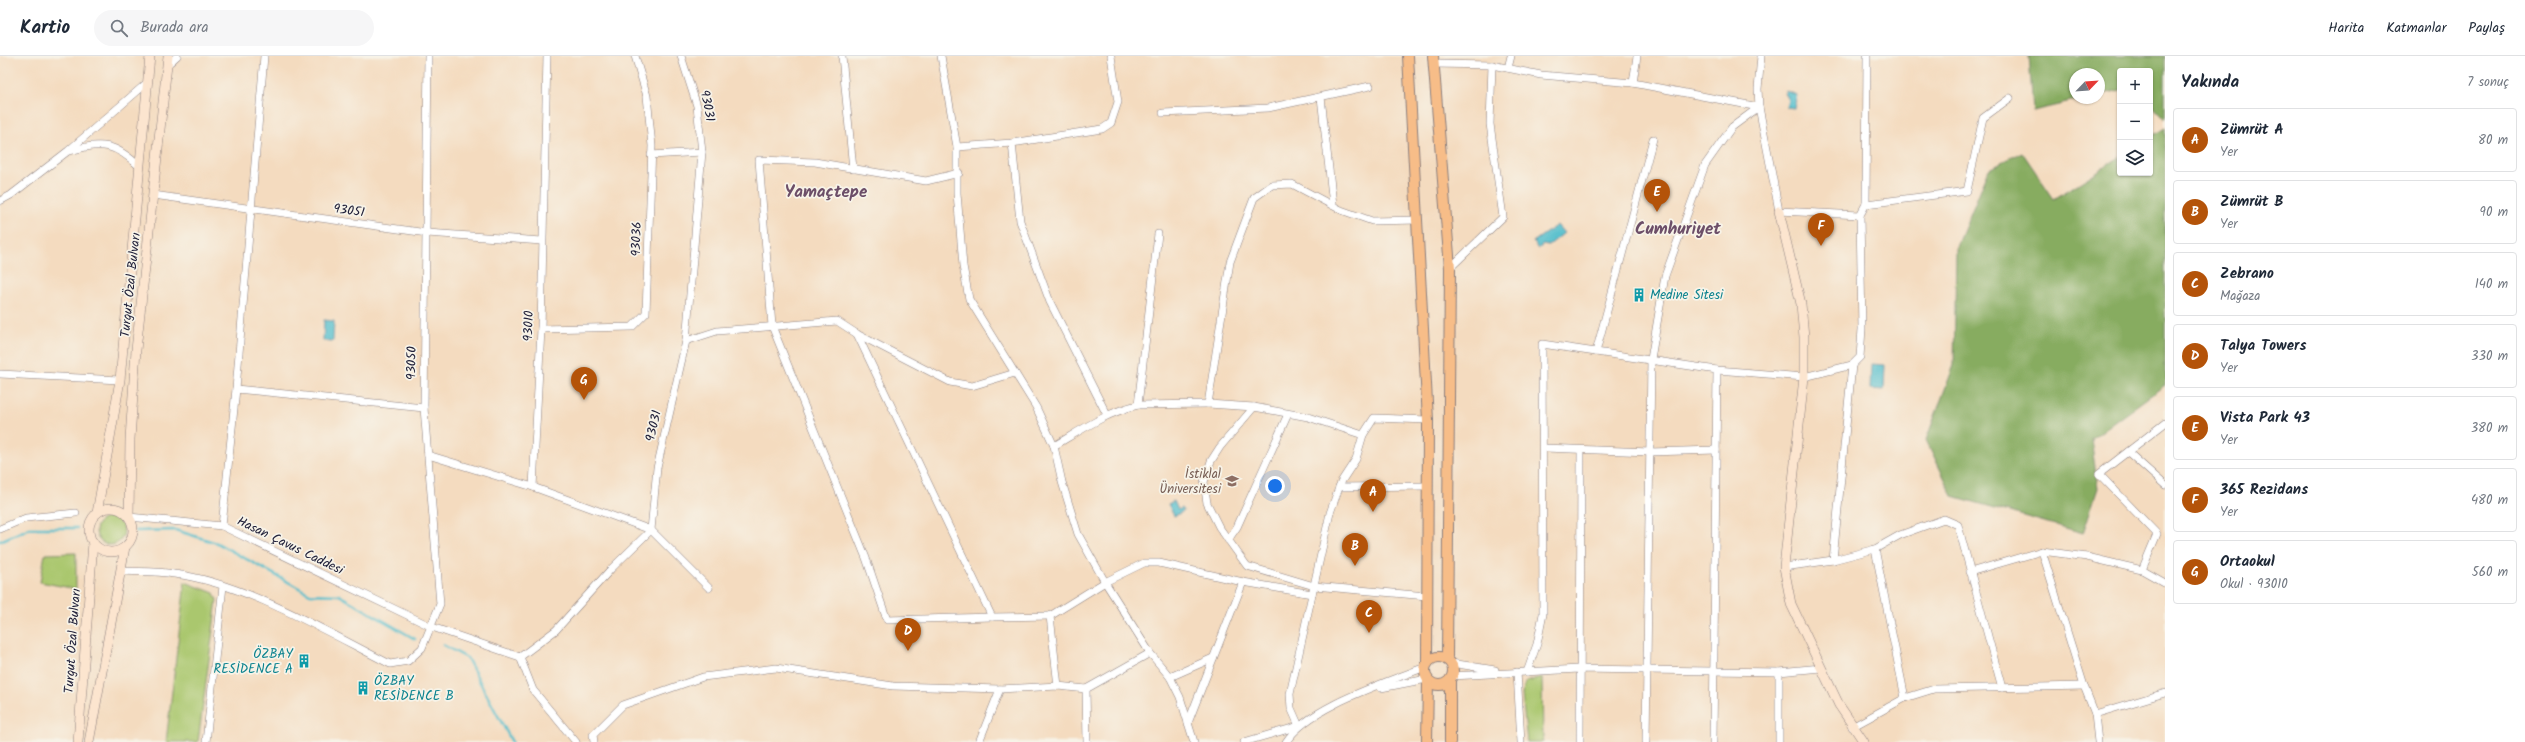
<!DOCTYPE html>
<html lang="tr">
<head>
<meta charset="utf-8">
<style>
  :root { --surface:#fff; --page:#f6f6f7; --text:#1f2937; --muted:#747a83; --line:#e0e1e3; --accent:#b45309 }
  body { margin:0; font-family:Kalam,sans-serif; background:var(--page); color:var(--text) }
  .controls { position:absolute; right:12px; top:12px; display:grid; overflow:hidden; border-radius:4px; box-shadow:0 1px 3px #0004 }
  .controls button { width:36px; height:36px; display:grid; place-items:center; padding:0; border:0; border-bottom:1px solid var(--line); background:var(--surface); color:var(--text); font:20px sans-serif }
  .compass { position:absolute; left:2069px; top:12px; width:36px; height:36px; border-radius:50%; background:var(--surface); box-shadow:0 1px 3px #0004; rotate:65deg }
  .you { position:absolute; left:1275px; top:430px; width:14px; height:14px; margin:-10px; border:3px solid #fff; border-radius:50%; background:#1a73e8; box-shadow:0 0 0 6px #1a73e833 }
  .badge { display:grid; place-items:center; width:26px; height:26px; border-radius:50%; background:var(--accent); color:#fff; font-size:13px; font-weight:700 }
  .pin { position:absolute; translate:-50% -33px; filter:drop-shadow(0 1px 2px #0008) }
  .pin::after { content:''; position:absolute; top:21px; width:14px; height:12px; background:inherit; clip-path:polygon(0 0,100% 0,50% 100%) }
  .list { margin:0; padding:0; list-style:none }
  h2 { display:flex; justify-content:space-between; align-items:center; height:52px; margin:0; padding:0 16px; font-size:17px }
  h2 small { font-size:13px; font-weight:400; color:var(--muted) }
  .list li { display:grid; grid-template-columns:26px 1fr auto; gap:12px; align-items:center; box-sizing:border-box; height:64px; margin:0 8px 8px; padding:0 8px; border:1px solid var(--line); border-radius:4px }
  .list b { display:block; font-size:15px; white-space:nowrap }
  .list p { margin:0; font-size:13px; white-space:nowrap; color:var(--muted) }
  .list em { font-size:13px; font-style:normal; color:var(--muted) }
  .icon { flex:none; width:22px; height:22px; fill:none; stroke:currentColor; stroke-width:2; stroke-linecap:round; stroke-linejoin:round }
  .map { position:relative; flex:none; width:2165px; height:686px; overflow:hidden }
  header { display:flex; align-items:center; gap:24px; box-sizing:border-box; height:56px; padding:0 20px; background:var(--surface); border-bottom:1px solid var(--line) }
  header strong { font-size:19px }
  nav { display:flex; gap:22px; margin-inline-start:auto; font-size:14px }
  .search { width:280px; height:36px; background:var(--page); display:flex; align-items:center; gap:10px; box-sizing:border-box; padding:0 14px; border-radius:22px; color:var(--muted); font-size:15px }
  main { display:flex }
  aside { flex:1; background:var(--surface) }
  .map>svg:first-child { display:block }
</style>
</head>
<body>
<header>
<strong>Kartio</strong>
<div class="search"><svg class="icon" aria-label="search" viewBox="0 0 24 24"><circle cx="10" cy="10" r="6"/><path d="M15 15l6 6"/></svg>Burada ara</div>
<nav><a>Harita</a><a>Katmanlar</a><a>Paylaş</a></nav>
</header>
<main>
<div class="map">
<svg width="2165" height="686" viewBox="0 0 2165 686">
  <rect width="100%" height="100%" fill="#f7f3e8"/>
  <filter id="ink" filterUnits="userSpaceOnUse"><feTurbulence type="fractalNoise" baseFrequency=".025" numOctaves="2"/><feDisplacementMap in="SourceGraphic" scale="8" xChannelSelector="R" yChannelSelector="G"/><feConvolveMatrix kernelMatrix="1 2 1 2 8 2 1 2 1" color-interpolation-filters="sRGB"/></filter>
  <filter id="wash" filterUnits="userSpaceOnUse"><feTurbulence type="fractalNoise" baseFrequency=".012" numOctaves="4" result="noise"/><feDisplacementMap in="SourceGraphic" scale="16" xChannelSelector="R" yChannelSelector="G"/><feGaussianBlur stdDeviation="0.9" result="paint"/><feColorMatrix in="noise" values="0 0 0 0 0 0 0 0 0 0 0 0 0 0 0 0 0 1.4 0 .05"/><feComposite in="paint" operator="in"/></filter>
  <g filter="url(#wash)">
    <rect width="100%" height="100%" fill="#f4dbbf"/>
    <g fill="#aac76e" stroke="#667454">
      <circle cx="110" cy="475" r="14"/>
      <polygon points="76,497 76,533 40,526 45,498"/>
      <polygon points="185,526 214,537 217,544 198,686 166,686"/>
      <polygon points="1542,622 1543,686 1527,686 1522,638 1526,626"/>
    </g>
    <g fill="#87ac61" stroke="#54674e">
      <polygon points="2029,0 2165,0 2165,63 2150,47 2150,15 2120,15 2120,34 2099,39 2099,18 2075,18 2075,42 2088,42 2033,55"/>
      <polygon points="2165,72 2165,329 2091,383 2098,432 2083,477 1953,440 1926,384 1954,309 1956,193 1989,113 2022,96 2054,143 2120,101 2120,117 2150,117 2150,81"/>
    </g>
    <g fill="#52becc" stroke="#3a7084">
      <polygon points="1786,35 1797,39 1794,52 1786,51 1788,44 1784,37"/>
      <polygon points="1557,169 1564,177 1548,190 1543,189 1538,193 1533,186"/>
      <polygon points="324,264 334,265 333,285 323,285"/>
      <polygon points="1871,308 1885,309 1884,334 1870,333"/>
      <polygon points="1174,445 1178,454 1182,452 1184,455 1174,460 1168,448"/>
    </g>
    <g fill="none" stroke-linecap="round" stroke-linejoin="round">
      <g stroke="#52becc" stroke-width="2.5">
        <polyline points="136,475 175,474 217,487 310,538 339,539 415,583"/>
        <polyline points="0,485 30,472 77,472"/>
        <polyline points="443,589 467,602 512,686"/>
      </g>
    </g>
  </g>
  <g filter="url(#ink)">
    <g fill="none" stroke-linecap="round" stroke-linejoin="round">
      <g stroke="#8b7e7d" stroke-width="8">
        <g id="street">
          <polyline points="842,0 853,113"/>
          <polyline points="941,0 957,91 957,137 963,210 969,243 1036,351 1054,390 1062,426 1078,478 1105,526 1150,597 1170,621 1180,641 1194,686"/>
          <polyline points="1761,0 1758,33 1759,51 1779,155 1860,159"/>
          <polyline points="1434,8 1492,9 1541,19 1633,27 1759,51"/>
          <polyline points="167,9 177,0"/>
          <polyline points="1508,12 1511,0"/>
          <polyline points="1633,27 1637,0"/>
          <polyline points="1321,41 1333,149"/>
          <polyline points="1163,57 1268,52 1370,30"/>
          <polyline points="1012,87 1020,165 1050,246 1107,359"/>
          <polyline points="957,91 1012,87 1102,73 1111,67 1118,46 1111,0"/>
          <path d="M70 95C102 85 116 88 140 111"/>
          <polyline points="651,99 702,96"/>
          <polyline points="959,117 926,125 815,106 759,104 772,270 866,502 887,564 992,561"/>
          <polyline points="153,139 427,177 542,185"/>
          <polyline points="0,145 11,139 68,95 148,26"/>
          <polyline points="1866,148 1967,135 1983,62 2010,42"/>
          <polyline points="1450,212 1503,161 1490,68 1492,9"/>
          <polyline points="541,273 632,271 646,257 652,90 647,40 635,0"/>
          <polyline points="857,278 992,561 1050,560"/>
          <polyline points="686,285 717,275 837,265 857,278 950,326 972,330 1015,317"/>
          <polyline points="1596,296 1653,83"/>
          <polyline points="0,318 120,324"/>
          <polyline points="236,333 264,0"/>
          <polyline points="1138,349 1158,178"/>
          <polyline points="1254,351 1208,348 1230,206 1254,142 1272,129 1292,128 1341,154 1372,165 1418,164"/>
          <path d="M1054 390C1081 374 1107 356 1138 349L1208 348"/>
          <polyline points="1544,392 1650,396 1716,394"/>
          <polyline points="2128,396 2165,429"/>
          <polyline points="428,399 533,431 541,273 547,0"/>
          <polyline points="533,431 651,474 709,532"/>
          <polyline points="1339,431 1427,430"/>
          <polyline points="129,461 222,470 432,571 520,601 556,574 611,513 651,474 657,412 686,285 702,96 697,50 681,0"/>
          <polyline points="222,470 236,333 424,352"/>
          <polyline points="0,473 26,462 76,457"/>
          <polyline points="1228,484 1237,471 1288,358"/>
          <polyline points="1875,493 1905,642"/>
          <polyline points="2042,495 2084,630 2095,658 2098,686"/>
          <polyline points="1833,504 1852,309"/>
          <polyline points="1784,511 1833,504 1875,493 1900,479 1944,463 1958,469 2002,632"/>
          <polyline points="2142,514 2157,478 2099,418 2165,367"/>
          <path d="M122 515C139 516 156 515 174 518 243 526 327 576 390 608L408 605 422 592 440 548 424 352 428 0"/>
          <polyline points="1970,516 2042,495 2087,501 2142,514 2165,527"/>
          <polyline points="1427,540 1314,530 1247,510 1219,471 1207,447 1204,426 1211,405 1220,391 1254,351 1308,361 1363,379 1374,362 1428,364"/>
          <polyline points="520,601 533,634 576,686"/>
          <polyline points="1451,607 1495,614"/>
          <polyline points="1517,616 1521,686"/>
          <polyline points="1527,616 1537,588 1543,558 1542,288 1717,314 1804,321 1852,309 1860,301 1862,273 1860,159 1866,148 1867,0"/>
          <polyline points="1452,620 1579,613 1779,616 1821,612"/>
          <polyline points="1170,621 1213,602"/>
          <polyline points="1058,630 1050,560 1105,526 1144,507 1159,507 1243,526 1312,538"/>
          <polyline points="1381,632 1427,623"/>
          <polyline points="1086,633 1087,686"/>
          <polyline points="2095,658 2165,637"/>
          <polyline points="1188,667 1243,526"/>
          <polyline points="1852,671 1905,642 1934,633 2084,630"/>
          <polyline points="206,686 223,530"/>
          <polyline points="594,686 593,679 623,649 703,621 776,612 893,630 1000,633 1058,630 1086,633 1150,597"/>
          <polyline points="979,686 1000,633"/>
          <polyline points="1244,686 1299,670 1291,652 1290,638 1330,457 1341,426 1356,403 1363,379"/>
          <path d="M1286 686C1309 650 1386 627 1425 611"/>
          <polyline points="1580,686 1581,394"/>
          <polyline points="1646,686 1651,303 1665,220 1705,109 1732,71 1759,51"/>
          <polyline points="1713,686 1717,314"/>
          <polyline points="1779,686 1779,616"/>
        </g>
      </g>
      <g stroke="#8b7e7d" stroke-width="10">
        <g id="secondary">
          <polyline points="1779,155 1801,248 1804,281 1804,321 1784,511 1791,548 1839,649 1864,686"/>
          <circle cx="111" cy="474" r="22"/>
          <polyline points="97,457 120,324 150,0"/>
          <polyline points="129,461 130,383 136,294 168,0"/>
          <polyline points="78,686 93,486"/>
          <polyline points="89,686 125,491"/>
        </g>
      </g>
      <g stroke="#8b7e7d" stroke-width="12">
        <g id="primary">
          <polyline points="1408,0 1428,364 1427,607"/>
          <polyline points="1433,0 1450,212 1447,604"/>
          <circle cx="1439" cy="615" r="14"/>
          <polyline points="1450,624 1450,686"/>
          <polyline points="1427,686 1428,624"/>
        </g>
      </g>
      <use href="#street" stroke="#fff" stroke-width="7"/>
      <use href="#secondary" stroke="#fce5cf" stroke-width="9"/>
      <use href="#primary" stroke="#f7bd88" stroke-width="10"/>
    </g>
  </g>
  <defs>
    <g id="building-bare" transform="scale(1.08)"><path d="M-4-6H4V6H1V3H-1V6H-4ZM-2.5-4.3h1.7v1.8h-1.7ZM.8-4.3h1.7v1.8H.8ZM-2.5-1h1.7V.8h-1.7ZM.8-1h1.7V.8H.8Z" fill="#0f9aa8" stroke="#f7f3e8" stroke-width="2.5" paint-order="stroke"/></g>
    <g id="university-bare" transform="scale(1.08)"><path d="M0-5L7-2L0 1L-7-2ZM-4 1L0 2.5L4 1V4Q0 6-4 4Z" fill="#8d6e63" stroke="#f7f3e8" stroke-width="2.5" paint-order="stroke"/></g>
  </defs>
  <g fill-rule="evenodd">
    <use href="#building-bare" x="1639" y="239"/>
    <use href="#university-bare" x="1232" y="425"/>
    <use href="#building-bare" x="304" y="605"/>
    <use href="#building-bare" x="363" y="632"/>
  </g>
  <g text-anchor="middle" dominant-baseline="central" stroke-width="3.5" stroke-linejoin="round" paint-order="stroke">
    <g font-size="13" fill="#22223b" stroke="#f7f3e8">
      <text transform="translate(707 50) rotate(79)">93031</text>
      <text transform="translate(349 155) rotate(8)">93051</text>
      <text transform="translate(637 183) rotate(-88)">93036</text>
      <text transform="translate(131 229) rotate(-84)">Turgut Özal Bulvarı</text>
      <text transform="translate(529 270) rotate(-88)">93010</text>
      <text transform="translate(412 307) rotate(-89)">93050</text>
      <text transform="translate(654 370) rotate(-77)">93031</text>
      <text transform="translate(290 490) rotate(26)">Hasan Çavus Caddesi</text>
      <text transform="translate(73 585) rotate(-86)">Turgut Özal Bulvarı</text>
    </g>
    <g font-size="13" fill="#0d838f" stroke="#f7f3e8" text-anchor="start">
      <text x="1650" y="239">Medine Sitesi</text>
      <text x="293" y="598" text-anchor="end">ÖZBAY<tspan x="293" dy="15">RESİDENCE A</tspan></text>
      <text x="374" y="625">ÖZBAY<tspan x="374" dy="15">RESİDENCE B</tspan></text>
    </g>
    <g font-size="13" fill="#785e54" stroke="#f7f3e8" text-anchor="end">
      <text x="1221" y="418">İstiklal<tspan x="1221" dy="15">Üniversitesi</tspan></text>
    </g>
    <g font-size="17" font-weight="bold" fill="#6c4e68" stroke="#f7f3e8">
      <text x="826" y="136">Yamaçtepe</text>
      <text x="1678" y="173">Cumhuriyet</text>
    </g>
  </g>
</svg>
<div class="controls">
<button>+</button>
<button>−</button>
<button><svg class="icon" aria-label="layers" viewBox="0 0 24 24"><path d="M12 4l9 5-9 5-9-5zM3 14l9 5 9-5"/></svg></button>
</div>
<svg class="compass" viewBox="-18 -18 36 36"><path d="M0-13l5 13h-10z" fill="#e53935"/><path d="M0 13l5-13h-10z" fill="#747a83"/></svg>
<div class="you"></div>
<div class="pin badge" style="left:1373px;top:456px">A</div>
<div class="pin badge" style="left:1355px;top:510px">B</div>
<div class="pin badge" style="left:1369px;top:577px">C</div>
<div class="pin badge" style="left:908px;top:595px">D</div>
<div class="pin badge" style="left:1657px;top:156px">E</div>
<div class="pin badge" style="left:1821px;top:190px">F</div>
<div class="pin badge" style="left:584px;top:344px">G</div>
</div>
<aside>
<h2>Yakında<small>7 sonuç</small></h2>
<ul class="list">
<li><span class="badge">A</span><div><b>Zümrüt A</b><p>Yer</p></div><em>80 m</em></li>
<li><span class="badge">B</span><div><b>Zümrüt B</b><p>Yer</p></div><em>90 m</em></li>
<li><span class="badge">C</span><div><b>Zebrano</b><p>Mağaza</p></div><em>140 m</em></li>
<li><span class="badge">D</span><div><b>Talya Towers</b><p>Yer</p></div><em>330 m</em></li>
<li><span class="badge">E</span><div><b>Vista Park 43</b><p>Yer</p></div><em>380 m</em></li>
<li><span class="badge">F</span><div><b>365 Rezidans</b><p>Yer</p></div><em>480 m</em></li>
<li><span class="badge">G</span><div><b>Ortaokul</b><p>Okul · 93010</p></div><em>560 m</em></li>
</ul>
</aside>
</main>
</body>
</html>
